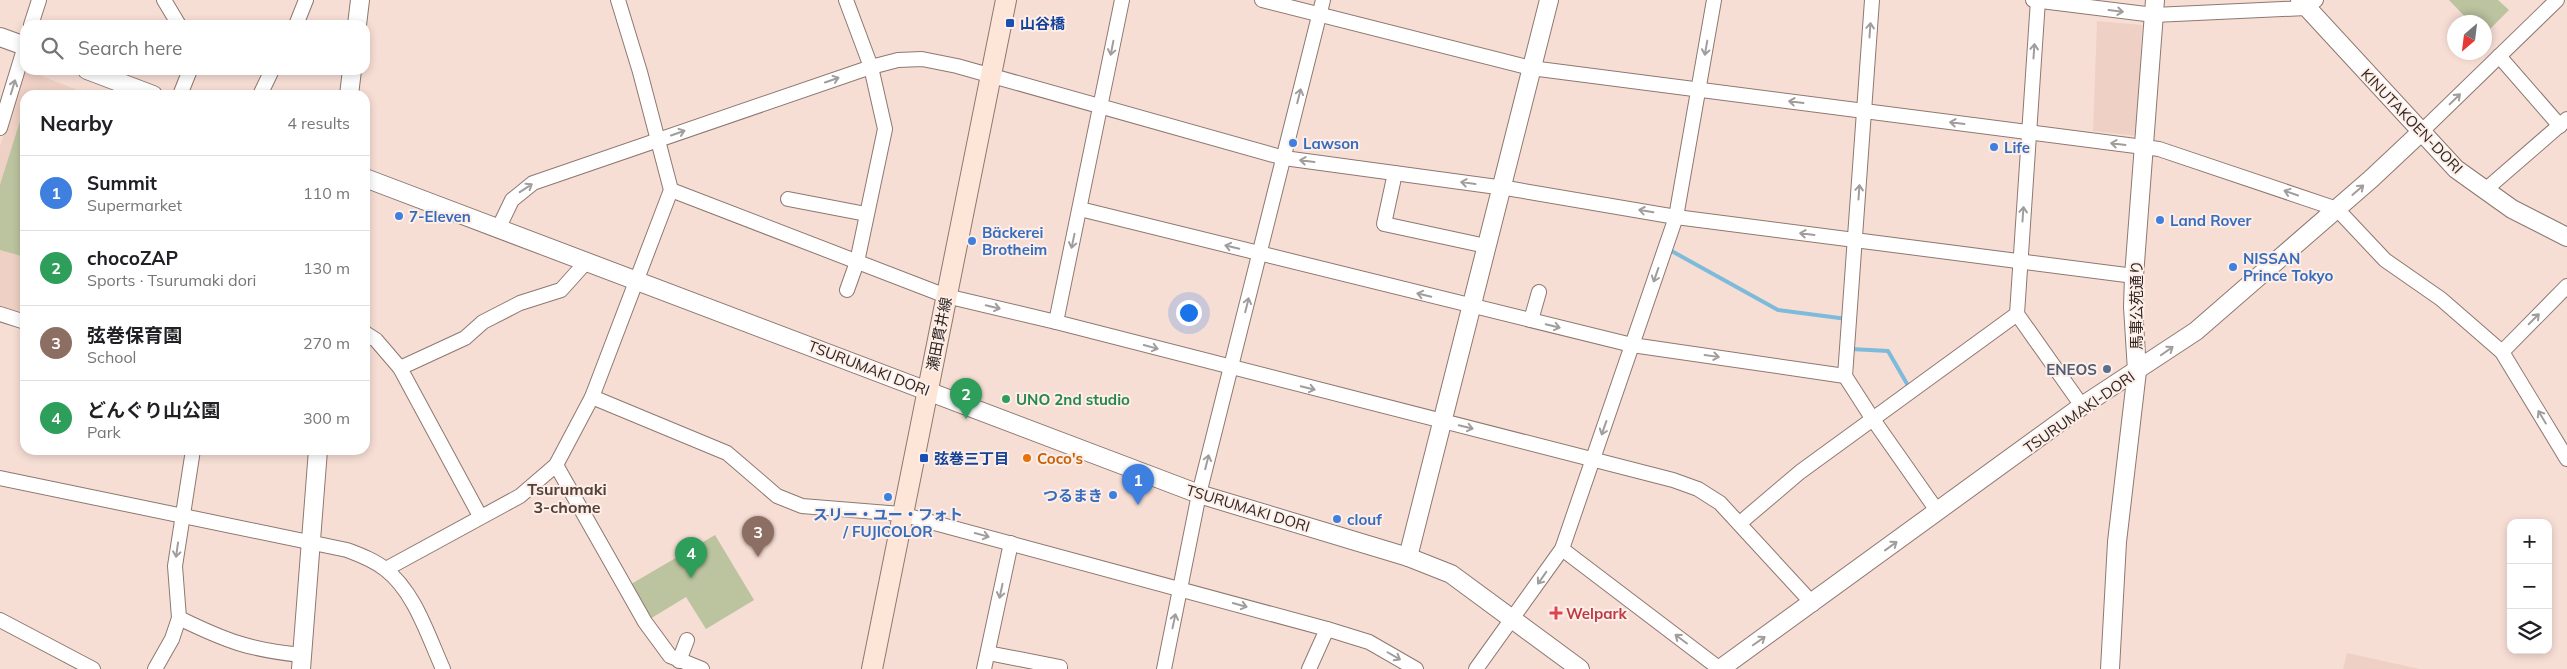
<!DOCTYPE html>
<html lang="en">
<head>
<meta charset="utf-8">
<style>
  :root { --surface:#fff; --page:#f6f6f6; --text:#202124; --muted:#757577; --line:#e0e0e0; --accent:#2563eb }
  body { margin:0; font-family:Mulish,"Noto Sans JP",sans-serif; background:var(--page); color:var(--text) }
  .controls { position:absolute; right:15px; bottom:15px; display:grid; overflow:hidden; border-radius:10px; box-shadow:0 2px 8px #0003 }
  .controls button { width:45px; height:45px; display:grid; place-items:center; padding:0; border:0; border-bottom:1px solid var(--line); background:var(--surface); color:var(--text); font:25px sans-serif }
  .compass { position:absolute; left:2447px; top:15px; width:45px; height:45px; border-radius:50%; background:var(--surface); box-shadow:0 2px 8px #0003; rotate:208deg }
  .you { position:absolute; left:1188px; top:312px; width:18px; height:18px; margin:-12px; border:4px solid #fff; border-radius:50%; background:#1a73e8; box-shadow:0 0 0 8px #1a73e833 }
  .badge { display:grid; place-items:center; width:32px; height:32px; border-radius:50%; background:var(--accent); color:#fff; font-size:16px; font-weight:700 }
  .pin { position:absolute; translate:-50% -41px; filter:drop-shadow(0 1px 2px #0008) }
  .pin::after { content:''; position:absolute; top:26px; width:18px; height:15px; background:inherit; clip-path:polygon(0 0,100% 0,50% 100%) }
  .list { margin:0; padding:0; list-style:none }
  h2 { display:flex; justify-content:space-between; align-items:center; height:65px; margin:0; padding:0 20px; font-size:21px }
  h2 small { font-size:16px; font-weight:400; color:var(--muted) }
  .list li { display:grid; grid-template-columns:32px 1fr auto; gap:15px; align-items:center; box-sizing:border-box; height:75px; padding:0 20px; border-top:1px solid var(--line) }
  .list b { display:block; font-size:19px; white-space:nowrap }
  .list p { margin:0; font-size:16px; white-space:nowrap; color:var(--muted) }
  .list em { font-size:16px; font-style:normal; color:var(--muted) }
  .icon { flex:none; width:28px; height:28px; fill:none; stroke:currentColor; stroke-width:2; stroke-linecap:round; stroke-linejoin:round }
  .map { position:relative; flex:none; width:2567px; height:669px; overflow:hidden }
  .search { position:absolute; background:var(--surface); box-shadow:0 2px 8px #0003; left:20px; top:20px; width:350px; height:55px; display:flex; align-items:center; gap:12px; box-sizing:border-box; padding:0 18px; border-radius:15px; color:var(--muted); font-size:19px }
  .panel { position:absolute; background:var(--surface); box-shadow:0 2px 8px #0003; left:20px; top:90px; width:350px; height:365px; border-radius:15px }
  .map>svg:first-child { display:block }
</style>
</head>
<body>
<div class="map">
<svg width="2567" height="669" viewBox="0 0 2567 669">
  <rect width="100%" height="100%" fill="#f7ded5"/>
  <g fill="#efd0c4">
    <polygon points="2097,21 2142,25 2137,136 2093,131"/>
    <polygon points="24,69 90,95 25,95 25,315 0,307 0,146"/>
    <polygon points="2347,653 2420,669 2343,669"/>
  </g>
  <g fill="#bbc39f">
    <polygon points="2449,0 2498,0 2509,10 2485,34 2484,22 2470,22"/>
    <polygon points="25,105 25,257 0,250 0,185"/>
    <polygon points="715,535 754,600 706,629 686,597 645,622 626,587"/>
  </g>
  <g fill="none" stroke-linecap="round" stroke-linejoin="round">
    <g stroke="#7ebbdb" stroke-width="4">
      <polyline points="1668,249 1778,310 1847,319"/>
      <polyline points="1851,349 1888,351 1910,389"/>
    </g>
    <g stroke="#8e7870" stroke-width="16">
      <g id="minor">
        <polyline points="164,0 179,25"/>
        <polyline points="846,0 871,67 885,129 857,262 847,290"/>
        <polyline points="1262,0 1531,68 2159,149 2337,209 2385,260 2441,299 2502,352 2567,459"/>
        <polyline points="1872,0 1845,376 1872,418 1938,512"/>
        <polyline points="2033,0 2154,15 2306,8 2316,0"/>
        <polyline points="2038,0 2017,314 2082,406"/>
        <polyline points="31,25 39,0"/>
        <polyline points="296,25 306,0"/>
        <polyline points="2499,56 2560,126"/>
        <polyline points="180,95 190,70"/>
        <polyline points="260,95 272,70"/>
        <polyline points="0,128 25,46"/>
        <polyline points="2420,133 2557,0"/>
        <polyline points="1395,173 1384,224 1486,246"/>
        <polyline points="671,190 946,296 1056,322 1673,480 1698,489 1720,503 1813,604"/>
        <polyline points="2484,191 2567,119"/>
        <polyline points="788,199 866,214"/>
        <polyline points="1080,209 1632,345 1845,376"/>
        <polyline points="499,227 512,200 533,183 871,67 898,60 922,59 957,66 1284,158 1512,189 1676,217 2134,276"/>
        <polyline points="0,314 25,322"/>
        <polyline points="1531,320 1539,292"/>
        <polyline points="1056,322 1122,0"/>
        <polyline points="365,333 376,340 400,368 480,516"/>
        <polyline points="2502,352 2567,286"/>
        <polyline points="400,368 465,338 483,322 520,303 561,290 587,261"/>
        <polyline points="592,397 727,453 777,496 802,506 901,514 1327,629 1369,642 1416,669"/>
        <polyline points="556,465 645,622 670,656 702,669"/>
        <path d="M0 478 347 550C360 555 374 560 385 569 415 592 428 636 443 669"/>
        <polyline points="1740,523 1800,472 2017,314"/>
        <polyline points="1562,549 1720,669"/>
        <polyline points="386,569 520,496 556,465 592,397 671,190 640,72 618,0"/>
        <path d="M179 618C226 641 250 650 302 655"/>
        <polyline points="0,620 93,669"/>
        <polyline points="988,653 1060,667 1060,669"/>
        <polyline points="679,661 687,640"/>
        <polyline points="155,669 172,639 179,618 175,566 193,450"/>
        <polyline points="984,669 1011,543"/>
        <polyline points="1164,669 1199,494 1323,0"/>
        <polyline points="1309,669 1327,629"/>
        <polyline points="1476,669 1562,549 1676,217 1714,0"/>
      </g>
    </g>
    <g stroke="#8e7870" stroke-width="20">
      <g id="tertiary">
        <polyline points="2300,0 2456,169 2512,209 2567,237"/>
        <polyline points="357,25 360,0"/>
        <polyline points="0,37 25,46"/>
        <polyline points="87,70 153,95"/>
        <polyline points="349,95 352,70"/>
        <polyline points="365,178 1199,494 1408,557 1451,574 1580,669"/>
        <polyline points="1408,557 1549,0"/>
        <polyline points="301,669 318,450"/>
        <polyline points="1720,669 2082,406 2196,331 2371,179 2420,133"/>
        <polyline points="2110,669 2117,542 2137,371 2133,307 2134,276 2155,0"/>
      </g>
    </g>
    <g stroke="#8e7870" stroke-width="22">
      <polyline id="secondary" points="872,669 1006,0"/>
    </g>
    <use href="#minor" stroke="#fff" stroke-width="14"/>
    <use href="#tertiary" stroke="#fff" stroke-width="18"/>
    <use href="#secondary" stroke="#fde5d8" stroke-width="20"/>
  </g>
  <defs><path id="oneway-shaft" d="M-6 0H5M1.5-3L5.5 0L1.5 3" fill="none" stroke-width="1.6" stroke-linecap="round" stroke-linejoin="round" transform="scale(1.25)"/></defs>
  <g stroke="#a19d9c">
    <use href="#oneway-shaft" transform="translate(2116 11) rotate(7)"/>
    <use href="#oneway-shaft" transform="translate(1870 30) rotate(-86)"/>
    <use href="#oneway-shaft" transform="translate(1112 48) rotate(101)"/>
    <use href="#oneway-shaft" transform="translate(1706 48) rotate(100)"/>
    <use href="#oneway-shaft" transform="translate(2034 51) rotate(-86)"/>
    <use href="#oneway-shaft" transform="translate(832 80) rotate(-19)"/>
    <use href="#oneway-shaft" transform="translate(13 87) rotate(-73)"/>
    <use href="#oneway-shaft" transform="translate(1299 96) rotate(-76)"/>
    <use href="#oneway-shaft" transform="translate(2455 99) rotate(-44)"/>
    <use href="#oneway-shaft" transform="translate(1796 102) rotate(-173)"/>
    <use href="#oneway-shaft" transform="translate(1957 123) rotate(-173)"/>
    <use href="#oneway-shaft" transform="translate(678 133) rotate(-19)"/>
    <use href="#oneway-shaft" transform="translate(2118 144) rotate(-173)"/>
    <use href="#oneway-shaft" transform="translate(1307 161) rotate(-173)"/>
    <use href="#oneway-shaft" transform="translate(1468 183) rotate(-172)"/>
    <use href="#oneway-shaft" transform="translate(526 188) rotate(-33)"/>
    <use href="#oneway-shaft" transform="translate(2358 190) rotate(-41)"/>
    <use href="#oneway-shaft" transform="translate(1859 192) rotate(-86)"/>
    <use href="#oneway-shaft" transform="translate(2291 193) rotate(-161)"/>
    <use href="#oneway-shaft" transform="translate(1646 211) rotate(-171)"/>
    <use href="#oneway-shaft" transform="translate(2023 214) rotate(-86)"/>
    <use href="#oneway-shaft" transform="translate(1807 234) rotate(-173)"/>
    <use href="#oneway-shaft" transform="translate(1073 241) rotate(102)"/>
    <use href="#oneway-shaft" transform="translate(1232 247) rotate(-166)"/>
    <use href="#oneway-shaft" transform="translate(1656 275) rotate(109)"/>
    <use href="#oneway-shaft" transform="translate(1424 295) rotate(-166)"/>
    <use href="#oneway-shaft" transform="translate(1247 305) rotate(-76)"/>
    <use href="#oneway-shaft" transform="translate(993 307) rotate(13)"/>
    <use href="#oneway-shaft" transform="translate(2534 319) rotate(-45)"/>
    <use href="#oneway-shaft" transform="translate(1553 326) rotate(14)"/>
    <use href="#oneway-shaft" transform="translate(1151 347) rotate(15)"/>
    <use href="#oneway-shaft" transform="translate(2167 351) rotate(-35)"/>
    <use href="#oneway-shaft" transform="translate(1712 356) rotate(8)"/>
    <use href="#oneway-shaft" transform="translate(1308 388) rotate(14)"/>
    <use href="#oneway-shaft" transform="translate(2542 417) rotate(-121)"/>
    <use href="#oneway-shaft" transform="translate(1466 427) rotate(14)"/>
    <use href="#oneway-shaft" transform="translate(1604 428) rotate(109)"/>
    <use href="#oneway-shaft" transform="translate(1207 462) rotate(-76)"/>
    <use href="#oneway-shaft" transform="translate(982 535) rotate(15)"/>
    <use href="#oneway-shaft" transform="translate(1891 546) rotate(-36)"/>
    <use href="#oneway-shaft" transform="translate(177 550) rotate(98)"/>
    <use href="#oneway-shaft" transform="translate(1542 578) rotate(125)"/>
    <use href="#oneway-shaft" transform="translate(1001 591) rotate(102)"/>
    <use href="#oneway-shaft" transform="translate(1240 605) rotate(16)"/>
    <use href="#oneway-shaft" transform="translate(1174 621) rotate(-78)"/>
    <use href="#oneway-shaft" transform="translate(1681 639) rotate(-143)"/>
    <use href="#oneway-shaft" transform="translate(1759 641) rotate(-35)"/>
    <use href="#oneway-shaft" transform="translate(1394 656) rotate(30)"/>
  </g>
  <g fill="#1a4fb4" stroke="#fdeee8" stroke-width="2">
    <rect x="1005" y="18" width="10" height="10" rx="2.5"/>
    <rect x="919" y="453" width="10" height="10" rx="2.5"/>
  </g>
  <g fill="#3f7fe0" stroke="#fdeee8" stroke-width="2">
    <circle cx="1293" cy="143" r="5"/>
    <circle cx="1994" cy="147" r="5"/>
    <circle cx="399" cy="216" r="5"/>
    <circle cx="2160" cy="220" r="5"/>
    <circle cx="972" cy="241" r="5"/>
    <circle cx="2233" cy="267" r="5"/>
    <circle cx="1113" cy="495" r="5"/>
    <circle cx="888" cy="497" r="5"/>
    <circle cx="1337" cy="519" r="5"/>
  </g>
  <circle fill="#5c6f8a" stroke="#fdeee8" stroke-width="2" cx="2107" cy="369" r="5"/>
  <circle fill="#2e9e5b" stroke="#fdeee8" stroke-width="2" cx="1006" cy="399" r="5"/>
  <circle fill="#e8710a" stroke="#fdeee8" stroke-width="2" cx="1027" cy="458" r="5"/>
  <path fill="#e0444e" stroke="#fdeee8" stroke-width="2" d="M1553.5 605.5h5v5h5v5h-5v5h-5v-5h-5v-5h5z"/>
  <g text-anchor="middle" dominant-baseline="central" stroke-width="4" stroke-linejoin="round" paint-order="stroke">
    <g font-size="15" font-weight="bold" fill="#164399" stroke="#fdeee8" text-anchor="start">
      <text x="1020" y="23">山谷橋</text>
      <text x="934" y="458">弦巻三丁目</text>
    </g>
    <g font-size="15" fill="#2f2622" stroke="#fdeee8">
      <text transform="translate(2412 121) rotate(46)">KINUTAKOEN-DORI</text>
      <text transform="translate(2136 305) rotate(-90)">馬事公苑通り</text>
      <text transform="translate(939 334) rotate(-79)">瀬田貫井線</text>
      <text transform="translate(869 368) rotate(21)">TSURUMAKI DORI</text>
      <text transform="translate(2079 412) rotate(-35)">TSURUMAKI-DORI</text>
      <text transform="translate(1248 508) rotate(17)">TSURUMAKI DORI</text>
    </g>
    <g font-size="15" font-weight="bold" fill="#366cbe" stroke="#fdeee8" text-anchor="start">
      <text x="1303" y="143">Lawson</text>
      <text x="2004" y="147">Life</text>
      <text x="409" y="216">7-Eleven</text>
      <text x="2170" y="220">Land Rover</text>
      <text x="982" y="232">Bäckerei<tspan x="982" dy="17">Brotheim</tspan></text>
      <text x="2243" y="258">NISSAN<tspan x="2243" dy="17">Prince Tokyo</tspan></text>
      <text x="1103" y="495" text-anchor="end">つるまき</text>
      <text x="888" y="514" text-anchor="middle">スリー・ユー・フォト<tspan x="888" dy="17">/ FUJICOLOR</tspan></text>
      <text x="1347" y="519">clouf</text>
    </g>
    <g font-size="15" font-weight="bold" fill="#4e5e75" stroke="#fdeee8" text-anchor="end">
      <text x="2097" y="369">ENEOS</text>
    </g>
    <g font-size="15" font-weight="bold" fill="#27864d" stroke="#fdeee8" text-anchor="start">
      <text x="1016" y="399">UNO 2nd studio</text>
    </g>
    <g font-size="15" font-weight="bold" fill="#c56008" stroke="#fdeee8" text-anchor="start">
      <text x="1037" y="458">Coco's</text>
    </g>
    <g font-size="15" font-weight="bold" fill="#be3a42" stroke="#fdeee8" text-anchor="start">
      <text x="1566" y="613">Welpark</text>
    </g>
    <g font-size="16" font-weight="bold" fill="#534039" stroke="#fdeee8">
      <text x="567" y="489">Tsurumaki<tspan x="567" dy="18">3-chome</tspan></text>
    </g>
  </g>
</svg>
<div class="controls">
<button>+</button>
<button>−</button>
<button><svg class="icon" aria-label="layers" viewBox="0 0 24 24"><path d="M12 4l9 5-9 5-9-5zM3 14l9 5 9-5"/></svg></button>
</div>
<svg class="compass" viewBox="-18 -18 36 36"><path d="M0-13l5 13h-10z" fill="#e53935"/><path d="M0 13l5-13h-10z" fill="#757577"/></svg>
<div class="you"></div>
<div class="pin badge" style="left:1138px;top:505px;background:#3f7fe0">1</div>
<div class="pin badge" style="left:966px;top:419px;background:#2e9e5b">2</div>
<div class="pin badge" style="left:758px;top:557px;background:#8d6e63">3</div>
<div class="pin badge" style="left:691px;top:578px;background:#2e9e5b">4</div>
<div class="search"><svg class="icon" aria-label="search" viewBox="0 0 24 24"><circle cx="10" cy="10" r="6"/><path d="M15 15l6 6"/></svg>Search here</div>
<section class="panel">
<h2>Nearby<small>4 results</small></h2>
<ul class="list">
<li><span class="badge" style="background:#3f7fe0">1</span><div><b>Summit</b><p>Supermarket</p></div><em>110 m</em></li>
<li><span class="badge" style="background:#2e9e5b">2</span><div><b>chocoZAP</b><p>Sports · Tsurumaki dori</p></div><em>130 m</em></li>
<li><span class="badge" style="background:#8d6e63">3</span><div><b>弦巻保育園</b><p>School</p></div><em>270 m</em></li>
<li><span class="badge" style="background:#2e9e5b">4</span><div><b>どんぐり山公園</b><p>Park</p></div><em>300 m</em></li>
</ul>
</section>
</div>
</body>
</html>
